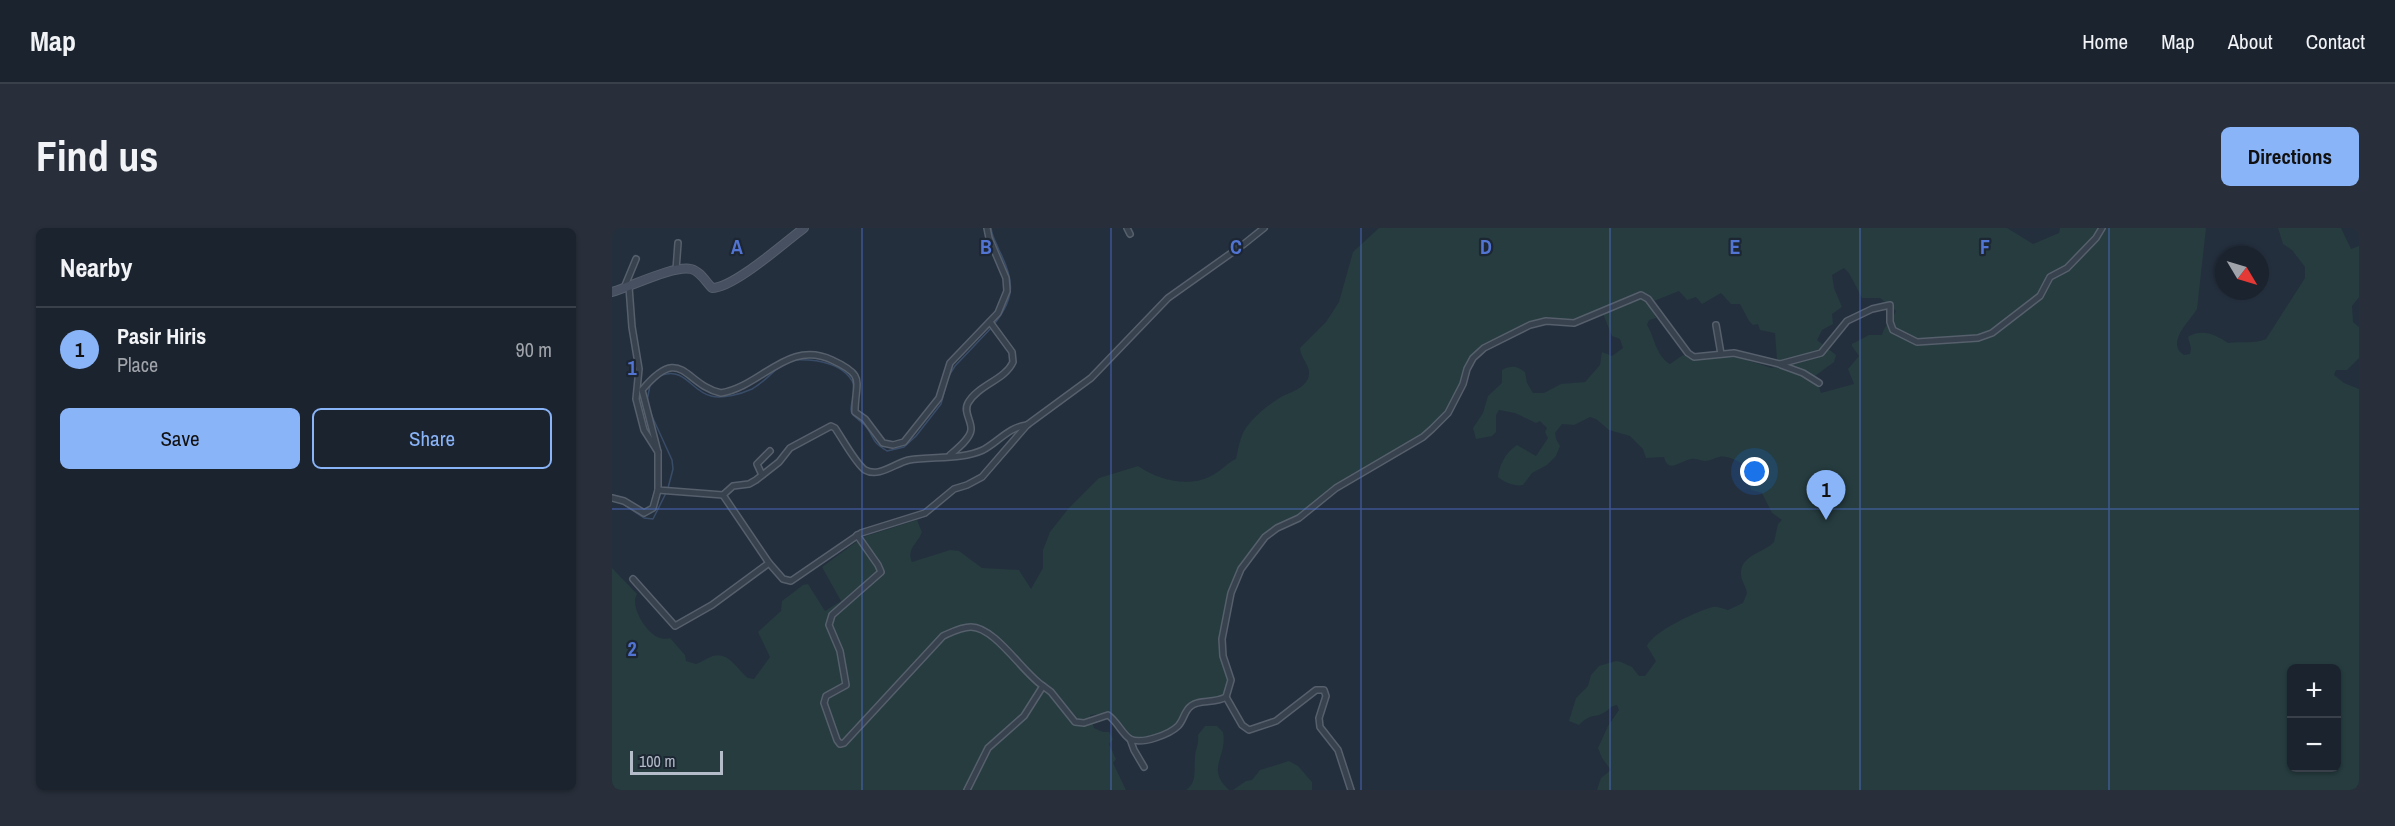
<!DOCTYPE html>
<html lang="en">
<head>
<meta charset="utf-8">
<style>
  :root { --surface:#1b232e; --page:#282f3a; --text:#f1f3f6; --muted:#a0a4aa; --line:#39404a; --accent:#8ab4f8 }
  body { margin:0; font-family:"Archivo Narrow",sans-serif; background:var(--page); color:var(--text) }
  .controls { position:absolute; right:18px; bottom:18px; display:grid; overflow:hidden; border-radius:9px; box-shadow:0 2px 4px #0004 }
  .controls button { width:54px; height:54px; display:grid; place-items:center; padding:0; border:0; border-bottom:2px solid var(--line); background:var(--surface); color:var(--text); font:30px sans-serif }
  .compass { position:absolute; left:1603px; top:18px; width:54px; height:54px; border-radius:50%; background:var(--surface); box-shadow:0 2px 4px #0004; rotate:128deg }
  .scale { position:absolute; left:18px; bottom:15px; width:93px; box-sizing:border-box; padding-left:6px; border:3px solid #b4bcc9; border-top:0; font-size:16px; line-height:21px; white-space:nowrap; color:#b4bcc9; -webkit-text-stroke:4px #1d2633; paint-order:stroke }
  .you { position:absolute; left:1143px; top:244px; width:21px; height:21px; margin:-15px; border:4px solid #fff; border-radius:50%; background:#1a73e8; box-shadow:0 0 0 9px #1a73e833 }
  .badge { display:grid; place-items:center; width:39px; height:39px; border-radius:50%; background:var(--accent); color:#111; font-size:20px; font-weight:700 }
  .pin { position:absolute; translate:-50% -50px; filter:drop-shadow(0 2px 3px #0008) }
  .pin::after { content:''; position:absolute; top:32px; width:21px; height:18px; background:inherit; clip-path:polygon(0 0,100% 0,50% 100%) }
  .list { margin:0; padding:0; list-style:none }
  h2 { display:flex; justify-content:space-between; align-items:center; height:78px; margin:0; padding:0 24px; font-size:26px }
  h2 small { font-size:20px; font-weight:400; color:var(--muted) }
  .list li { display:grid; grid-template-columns:39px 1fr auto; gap:18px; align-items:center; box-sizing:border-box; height:84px; padding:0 24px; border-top:2px solid var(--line) }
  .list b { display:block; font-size:22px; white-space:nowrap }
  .list p { margin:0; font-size:20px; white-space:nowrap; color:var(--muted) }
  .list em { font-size:20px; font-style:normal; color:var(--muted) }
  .actions { display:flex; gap:12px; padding:18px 24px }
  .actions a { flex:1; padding:14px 0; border:2px solid var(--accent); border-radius:9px; text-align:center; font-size:21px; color:var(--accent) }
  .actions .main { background:var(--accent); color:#111 }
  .map { position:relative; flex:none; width:1747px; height:562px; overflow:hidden; border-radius:9px }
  header { display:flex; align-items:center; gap:36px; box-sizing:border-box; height:84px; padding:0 30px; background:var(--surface); border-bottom:2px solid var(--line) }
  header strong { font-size:28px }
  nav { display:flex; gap:33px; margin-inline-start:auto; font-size:21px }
  .intro { display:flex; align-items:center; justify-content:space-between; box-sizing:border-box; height:144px; padding:0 36px }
  h1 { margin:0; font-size:42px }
  .button { padding:15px 27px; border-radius:9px; background:var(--accent); color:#111; font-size:21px; font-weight:700 }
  main { display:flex; gap:36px; padding:0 36px }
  aside { flex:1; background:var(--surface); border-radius:9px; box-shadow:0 2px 4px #0004 }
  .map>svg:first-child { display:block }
</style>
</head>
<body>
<header>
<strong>Map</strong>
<nav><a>Home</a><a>Map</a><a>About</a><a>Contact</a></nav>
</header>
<div class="intro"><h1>Find us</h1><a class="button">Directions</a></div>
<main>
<aside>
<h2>Nearby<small></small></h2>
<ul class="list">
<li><span class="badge">1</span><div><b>Pasir Hiris</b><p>Place</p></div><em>90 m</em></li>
</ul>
<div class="actions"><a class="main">Save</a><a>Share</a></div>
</aside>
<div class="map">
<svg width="1747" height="562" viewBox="0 0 1747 562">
  <rect width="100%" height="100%" fill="#242f3e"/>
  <g fill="#263c3f" fill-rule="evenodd">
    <path d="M767 0H1395L1421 16 1447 5 1448 0H1594L1585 81C1578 93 1553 115 1572 127L1578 126 1579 120 1576 109C1590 100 1604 107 1616 115 1629 113 1643 116 1654 111L1693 50V39L1680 22 1671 16 1666 0H1729L1739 21 1747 18V69L1740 78 1741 94 1747 99V130L1735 142H1724L1722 147 1732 155 1747 161V562H985L989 550 999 542 990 530 986 520 996 498 1007 482 1005 477C999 478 998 481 993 484 982 491 980 484 967 497L957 493 964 470 976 458 979 447 987 438 1004 433 1009 434 1020 439 1027 448H1033L1044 433 1035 418C1040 404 1087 382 1101 379 1106 378 1111 381 1116 382L1131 375 1135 365C1134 358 1129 353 1129 346 1128 327 1152 325 1162 314L1166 296 1170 292 1160 285 1150 265 1139 262C1136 254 1139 246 1133 239 1128 233 1115 227 1107 229 1102 230 1098 233 1093 233 1088 233 1084 230 1079 231 1068 233 1056 246 1052 229L1034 230 1031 221 1018 208 997 202 984 191 978 189 962 197 950 196 943 205 944 211 948 218 944 228 935 237 920 245 911 257C904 259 891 254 886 249 887 237 894 224 905 217L924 228 936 210 933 204 935 200 928 193 924 195 903 185 887 182 884 187V204L880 208 864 211 861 200 871 185 876 168 890 155V142C899 137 905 138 913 144L915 155 921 165H932L949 156 973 154 988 137 990 124 1000 128 1011 120 1008 111 1000 108 989 81 961 93 933 90 917 94 870 118 859 128 852 140 848 154 834 183 810 207 723 257 686 287 664 298 651 307 626 339 616 365 609 429 616 452 612 467C601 473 590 469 580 474 572 478 571 486 567 493 558 507 534 511 519 508L507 493 497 485 478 487 482 500 491 504H497L501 511 497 516 504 531 501 535 514 562H0V340L25 366C17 378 35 406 48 410 50 411 56 411 58 410L73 427 74 433 84 436C90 434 95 430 101 428 116 423 126 442 136 450L142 451 158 429 146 404 169 383 170 373 191 357 196 356 213 383 229 373 210 339 251 309 305 292 310 304C306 315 294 321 300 334L338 322 347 323 370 340 407 342 419 361 431 340V322L438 304 456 281 487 250 526 238C547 253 581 261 604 245 612 240 615 235 624 231 627 218 628 206 637 196 644 187 656 177 666 171 674 165 696 161 697 146 698 137 688 129 688 120L714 94 727 74 741 24ZM1232 40 1237 45 1250 70H1268L1284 83C1280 93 1272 97 1270 107H1257L1240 116V118L1247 128 1236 141 1242 156 1209 165 1203 148 1222 134 1224 127 1205 112 1210 102 1221 96 1220 86 1230 79 1222 60 1220 47ZM1067 63 1075 72 1084 69 1090 76 1109 65 1119 76H1128L1137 93 1141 97 1146 96 1148 102 1163 105 1165 132 1163 139 1160 140C1146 136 1132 130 1118 129 1101 128 1086 136 1071 127L1058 136C1044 128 1043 110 1035 97L1037 92 1044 90 1038 77 1042 73ZM1680 440H1724V540H1680Z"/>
    <path d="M593 498H605L611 504C616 529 593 540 617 562H574C585 555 582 542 583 530 583 521 587 518 586 507Z"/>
    <polygon points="677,533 686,538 700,554 700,562 621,562 634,553 640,552 648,542"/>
  </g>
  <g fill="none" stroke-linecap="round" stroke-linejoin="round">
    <g stroke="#394c67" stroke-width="1.5">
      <path d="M379 0C380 9 384 14 387 22 402 52 404 68 383 95"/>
      <path d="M182 132C204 131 236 135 243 160"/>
      <path d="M50 147C73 139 80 164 99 168 111 171 129 166 140 161 151 155 159 145 169 138"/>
      <path d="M242 168C233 192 246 186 256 201 264 214 260 213 275 223L292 219 304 208 329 176 336 149 343 138 380 99"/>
      <polyline points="35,173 38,157"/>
      <polyline points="39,186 60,232 61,241 56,260"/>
      <polyline points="8,274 32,290 41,291 54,265"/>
    </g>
    <g stroke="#565f6c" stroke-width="8">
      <g id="street">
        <polyline points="515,0 518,6"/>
        <polyline points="64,42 66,15"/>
        <path d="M17 59 20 99 27 141 24 171 32 202 46 224V262L111 267 121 258 137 256 144 252 167 234 178 220 219 198 223 200C230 210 244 236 253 242 267 250 283 235 297 232 321 228 349 232 371 222 386 214 397 199 415 197"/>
        <polyline points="12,60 24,31"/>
        <polyline points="1104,97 1109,126"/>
        <polyline points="1169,137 1191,145 1207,155"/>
        <path d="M46 224 30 162C70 114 72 157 109 165 150 158 176 111 220 132 255 148 243 153 243 184L253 191 271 215 281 217 292 214 327 170 338 135 386 85 395 63 394 50 377 10 375 0"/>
        <path d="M338 227C345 221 358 211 359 202 360 193 351 184 356 175 366 157 393 152 401 134L400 124 378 94"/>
        <polyline points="150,247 145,236 158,223"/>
        <polyline points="111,267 157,335 171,351 179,353 249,305 313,285 342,261 355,257 370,249 415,197 479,150 556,70 632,16 652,0"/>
        <polyline points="0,270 12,273 32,285 41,280 46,262"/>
        <path d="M245 307 266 337 269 344 220 387 217 397 228 423 234 457 214 468 212 475 225 512 228 516 232 515 331 408C340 404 349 399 359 399 383 399 411 445 431 458"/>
        <polyline points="21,351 63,398 100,377 157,335"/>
        <polyline points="614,469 630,497 637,502 664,493 704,462 712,462 714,468 707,490 708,499 726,522 739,562"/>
        <polyline points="518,511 522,522 532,539"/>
        <path d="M355 562 376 520 412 488 431 458 439 464 463 494 472 495 496 487C505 493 510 506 518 511 530 517 558 506 566 498 572 492 572 483 579 478 587 471 602 476 614 469L619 452 611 428 610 411 619 365 629 341 653 309 665 300 687 290 724 260 811 209 820 201 836 185 851 156 855 141 861 130 872 120 918 97 934 93 962 95 1029 67 1036 71 1076 125 1082 129 1122 125 1168 136 1209 125 1235 93 1260 81 1278 77V94L1281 102 1305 114 1366 110 1380 105 1428 68 1438 49 1455 40 1484 10 1490 0"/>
      </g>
    </g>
    <g stroke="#565f6c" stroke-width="10">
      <path id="secondary" d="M0 64C18 59 62 37 79 41 88 43 94 54 100 60 122 60 173 14 192 0"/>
    </g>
    <use href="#street" stroke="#38414e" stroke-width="5"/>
    <use href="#secondary" stroke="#465061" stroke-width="8"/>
  </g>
  <path fill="none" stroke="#5274d3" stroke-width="1.5" stroke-opacity="0.55" d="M250 0V562M499 0V562M749 0V562M998 0V562M1248 0V562M1497 0V562M0 281H1747"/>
  <g font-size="20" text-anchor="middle" font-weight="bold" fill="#5274d3" stroke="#1d2633" stroke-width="4.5" stroke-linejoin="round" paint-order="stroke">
    <text x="125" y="26">A</text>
    <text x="374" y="26">B</text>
    <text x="624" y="26">C</text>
    <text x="874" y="26">D</text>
    <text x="1123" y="26">E</text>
    <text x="1373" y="26">F</text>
    <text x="20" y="147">1</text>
    <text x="20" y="428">2</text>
  </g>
</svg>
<div class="controls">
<button>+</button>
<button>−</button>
</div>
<svg class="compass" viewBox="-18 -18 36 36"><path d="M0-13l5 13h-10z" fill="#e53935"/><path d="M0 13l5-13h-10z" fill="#a0a4aa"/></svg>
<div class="scale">100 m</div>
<div class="you"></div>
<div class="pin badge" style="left:1214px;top:292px">1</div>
</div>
</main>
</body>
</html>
